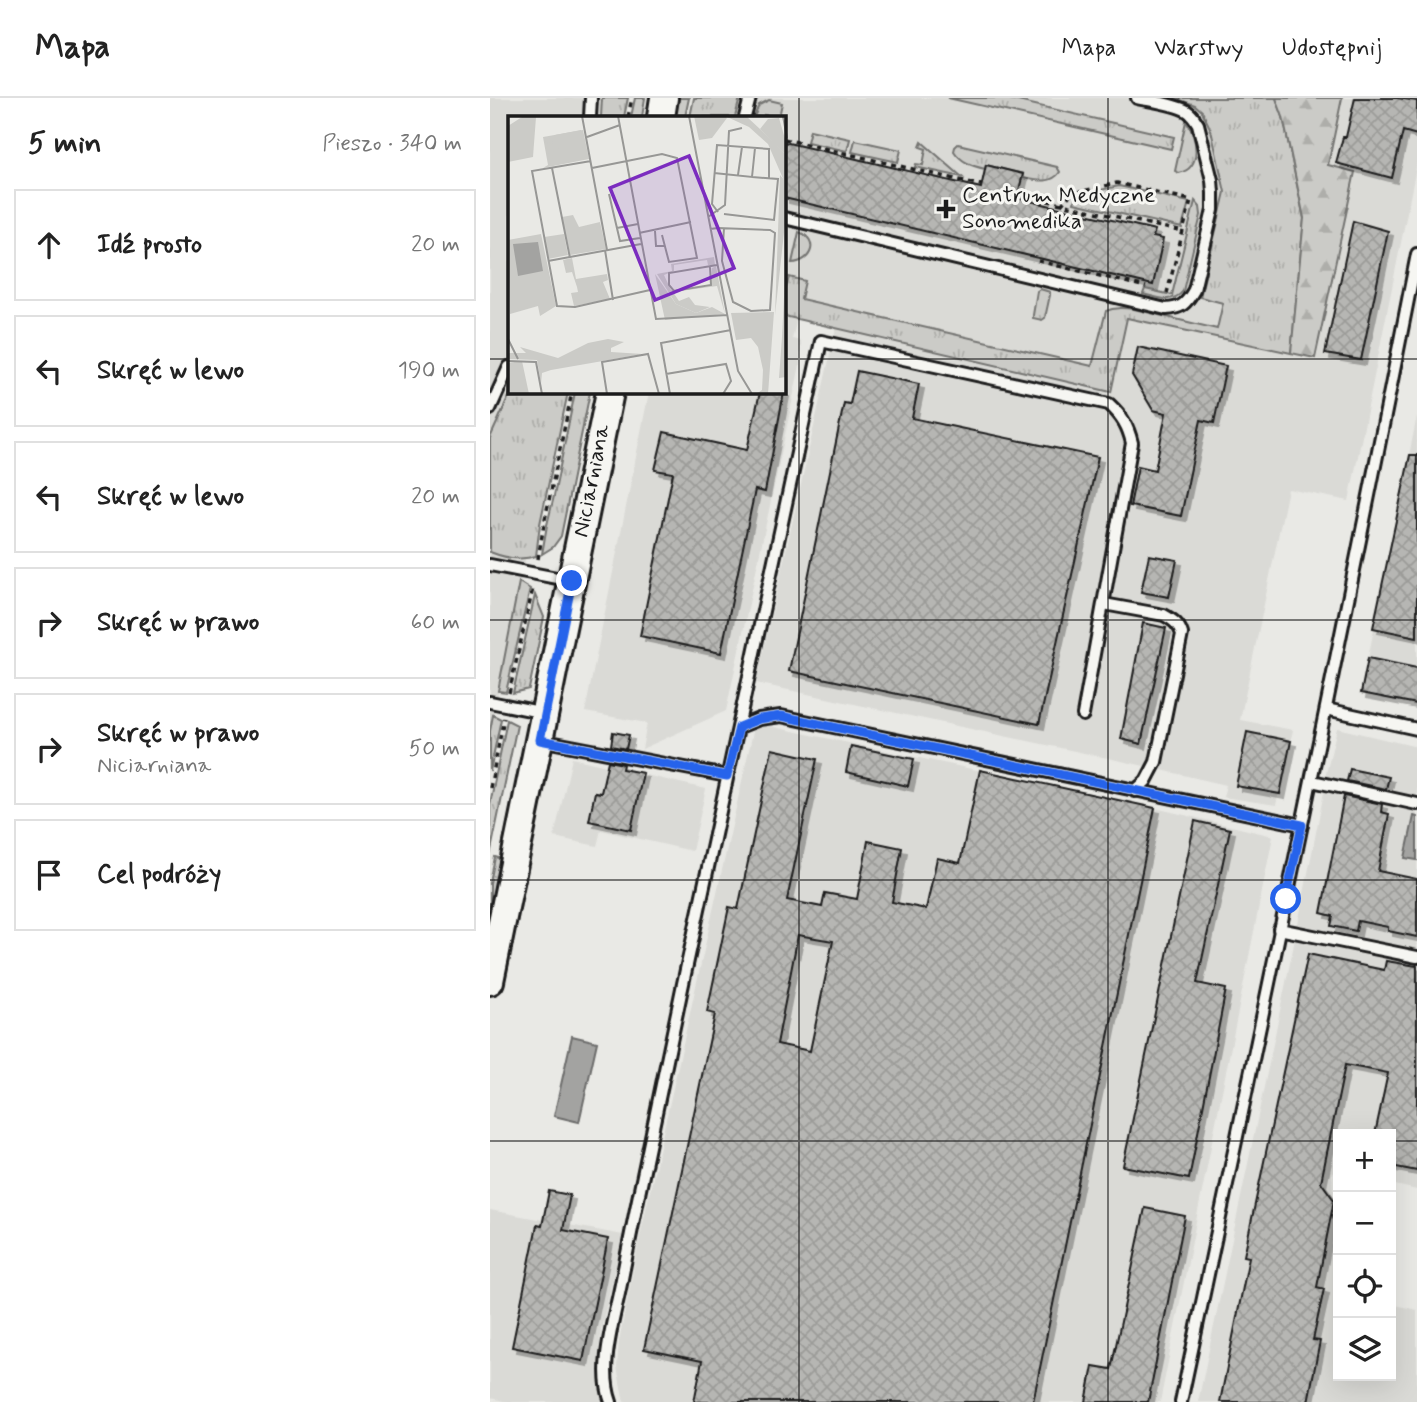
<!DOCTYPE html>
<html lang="pl">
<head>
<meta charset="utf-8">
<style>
  :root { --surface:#fff; --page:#f2f2f2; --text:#222; --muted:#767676; --line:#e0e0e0 }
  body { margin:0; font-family:Mynerve,sans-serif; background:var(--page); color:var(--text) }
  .controls { position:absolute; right:21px; bottom:21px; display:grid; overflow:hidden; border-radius:0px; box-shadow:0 7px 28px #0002 }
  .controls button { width:63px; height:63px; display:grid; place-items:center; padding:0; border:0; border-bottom:2px solid var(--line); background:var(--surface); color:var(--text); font:35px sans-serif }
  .stop { position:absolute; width:21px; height:21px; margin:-16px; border:5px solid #2563eb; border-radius:50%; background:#fff }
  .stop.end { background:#2563eb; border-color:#fff; box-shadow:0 2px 7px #0008 }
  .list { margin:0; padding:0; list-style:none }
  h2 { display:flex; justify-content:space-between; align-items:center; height:91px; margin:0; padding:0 28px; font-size:30px }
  h2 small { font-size:23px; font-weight:400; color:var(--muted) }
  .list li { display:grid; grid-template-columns:46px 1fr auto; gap:21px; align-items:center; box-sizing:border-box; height:112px; margin:0 14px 14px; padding:0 14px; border:2px solid var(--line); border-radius:0px }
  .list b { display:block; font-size:26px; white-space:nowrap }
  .list p { margin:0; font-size:23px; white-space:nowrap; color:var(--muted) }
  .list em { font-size:23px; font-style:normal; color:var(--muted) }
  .icon { flex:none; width:38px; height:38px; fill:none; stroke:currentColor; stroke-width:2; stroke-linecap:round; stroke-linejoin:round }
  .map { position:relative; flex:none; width:927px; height:1304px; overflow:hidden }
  header { display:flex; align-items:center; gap:42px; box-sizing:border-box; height:98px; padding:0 35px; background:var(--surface); border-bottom:2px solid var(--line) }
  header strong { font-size:33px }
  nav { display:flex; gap:38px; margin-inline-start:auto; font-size:24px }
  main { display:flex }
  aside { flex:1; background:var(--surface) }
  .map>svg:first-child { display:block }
</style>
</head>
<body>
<header>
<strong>Mapa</strong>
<nav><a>Mapa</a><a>Warstwy</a><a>Udostępnij</a></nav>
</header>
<main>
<aside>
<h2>5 min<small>Pieszo · 340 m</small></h2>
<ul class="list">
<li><svg class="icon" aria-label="ahead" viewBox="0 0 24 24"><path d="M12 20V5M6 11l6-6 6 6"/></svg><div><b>Idź prosto</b></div><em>20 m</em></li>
<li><svg class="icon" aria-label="left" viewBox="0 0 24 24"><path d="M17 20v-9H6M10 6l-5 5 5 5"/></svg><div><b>Skręć w lewo</b></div><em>190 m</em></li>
<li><svg class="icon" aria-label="left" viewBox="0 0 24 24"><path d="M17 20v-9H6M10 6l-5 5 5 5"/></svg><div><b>Skręć w lewo</b></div><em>20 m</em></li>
<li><svg class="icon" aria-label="right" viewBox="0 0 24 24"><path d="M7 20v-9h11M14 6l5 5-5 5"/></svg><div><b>Skręć w prawo</b></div><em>60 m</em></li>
<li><svg class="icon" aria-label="right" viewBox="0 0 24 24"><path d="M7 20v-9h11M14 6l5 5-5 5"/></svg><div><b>Skręć w prawo</b><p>Niciarniana</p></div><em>50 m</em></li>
<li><svg class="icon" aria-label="arrive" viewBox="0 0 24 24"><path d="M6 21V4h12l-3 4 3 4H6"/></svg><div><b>Cel podróży</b></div></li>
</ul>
</aside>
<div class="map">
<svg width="927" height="1304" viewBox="0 0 927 1304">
  <defs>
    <pattern id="grass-tufts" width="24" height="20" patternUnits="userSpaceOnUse" patternTransform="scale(1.75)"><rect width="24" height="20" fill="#cbcbc7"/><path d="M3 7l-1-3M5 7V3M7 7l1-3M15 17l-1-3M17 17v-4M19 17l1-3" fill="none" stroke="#aeaeaa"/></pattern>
    <pattern id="forest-firs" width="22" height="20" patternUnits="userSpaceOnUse" patternTransform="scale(1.75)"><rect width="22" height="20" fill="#cbcbc7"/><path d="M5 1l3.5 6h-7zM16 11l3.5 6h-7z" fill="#aeaeaa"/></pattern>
    <pattern id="building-cross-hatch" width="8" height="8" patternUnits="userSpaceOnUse" patternTransform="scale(1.75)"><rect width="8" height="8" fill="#b6b6b3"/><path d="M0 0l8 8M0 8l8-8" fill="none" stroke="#9c9c99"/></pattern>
    <filter id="shadow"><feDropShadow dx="5" dy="5" stdDeviation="0" flood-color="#0004"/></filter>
  </defs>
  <rect width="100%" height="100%" fill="#e9e9e5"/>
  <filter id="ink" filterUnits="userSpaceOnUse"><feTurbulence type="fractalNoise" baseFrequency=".0143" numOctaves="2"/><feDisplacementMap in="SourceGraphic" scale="14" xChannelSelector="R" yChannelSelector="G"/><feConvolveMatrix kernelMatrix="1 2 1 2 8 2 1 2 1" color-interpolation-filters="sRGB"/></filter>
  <g filter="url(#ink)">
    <g fill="#dadad6">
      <polygon points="0,0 132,0 128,19 19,19 19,294 70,294 0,633"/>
      <polygon points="221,0 710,0 845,31 852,0 927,0 927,65 859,403 798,391 750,622 803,632 786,707 733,699 736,687 650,667 266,585 346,231 307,221 302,241 311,243 310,267 236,613 152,651 157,625 95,614 159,294 294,294 294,19 217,19"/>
      <polygon points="927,318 927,607 871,595"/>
      <polygon points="265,625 665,710 783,738 670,1304 134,1304 127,1269 129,1243 149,1142"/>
      <polygon points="847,630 927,649 927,702 835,680"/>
      <polygon points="82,660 216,691 202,753 111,732 107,748 64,739"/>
      <polygon points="834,694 927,713 927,1092 901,1086 901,1036 848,1036 848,1075 842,1074 847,1192 848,1192 848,1278 901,1278 901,1206 927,1212 927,1304 708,1304 804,846"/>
      <polygon points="0,1112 133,1137 111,1232 108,1270 115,1304 18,1304 0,1300"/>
    </g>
    <g fill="url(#grass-tufts)" stroke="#747472" stroke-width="2">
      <polygon points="112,0 138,0 134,19 111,19"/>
      <polygon points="145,0 155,0 152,19 141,19"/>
      <polygon points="187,0 199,0 195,19 185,19"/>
      <polygon points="204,0 250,0 245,19 200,19"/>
      <polygon points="458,0 515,0 684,39 681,51"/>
      <path d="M684 0H786L793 19 814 121 801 255 637 220 621 294 294 218V197L299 179 315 183 311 201 602 268 616 213C625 209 634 210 644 211L727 231 733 205 710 199 735 94 721 32 712 13 705 7Z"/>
      <polygon points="279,2 292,5 289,19 274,17 274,19 264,19 269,7"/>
      <path d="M696 23C707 38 713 70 689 75L685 73Z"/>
      <polygon points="320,32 360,41 357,53 317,44"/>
      <polygon points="365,42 411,52 408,64 362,54"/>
      <polygon points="432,44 472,79 425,69 426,66 433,67 436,51 430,49"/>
      <path d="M468 46 567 69 570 74C561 87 545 82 532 80L533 76 496 67 495 71C482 68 471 64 464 53L465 49Z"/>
      <polygon points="629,88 699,104 692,130 584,105 586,97"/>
      <path d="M705 103 710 109 711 117 693 193C683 206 668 200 653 196L655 191 682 197Z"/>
      <path d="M309 134C330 142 322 164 302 165Z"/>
      <polygon points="550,191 560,194 560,197 555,220 552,222 543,220 543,217 547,193"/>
      <path d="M21 294H78L50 426 46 458C30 463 15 460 0 454V340Z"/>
      <polygon points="85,294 100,294 71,438 63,449 52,456 57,427 64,398"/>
      <polygon points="29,484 40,491 16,594 8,593"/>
      <polygon points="45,497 54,519 39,591 23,595"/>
      <polygon points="3,617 11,621 0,673 0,633"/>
      <polygon points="17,622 27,627 0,757 0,706"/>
      <polygon points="5,759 12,761 0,818 0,785"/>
    </g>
    <polygon fill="url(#forest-firs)" stroke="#747472" stroke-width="2" points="786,0 852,0 838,67 865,74 825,260 801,255 814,120 793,19"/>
    <g fill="#a3a3a1" stroke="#6d6d6c" stroke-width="2">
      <polygon points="924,718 927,719 927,762 915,760"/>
      <polygon points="82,938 107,944 89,1024 64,1018"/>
    </g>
    <g fill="url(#building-cross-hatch)" stroke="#1c1c1c" stroke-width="2" fill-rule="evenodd" filter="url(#shadow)">
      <polygon points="865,0 907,0 927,3 927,37 913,33 902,80 846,65 853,39 856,39"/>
      <polygon points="294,44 491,90 496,67 533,76 527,100 665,132 663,139 673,141 663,187 294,100"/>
      <polygon points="863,123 898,133 871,262 835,256"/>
      <polygon points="648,249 736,268 724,325 711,322 691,418 640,408 648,368 665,372 676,315 663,312 642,277"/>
      <polygon points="367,273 429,286 422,320 608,359 549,626 299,573 354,305 360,306"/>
      <polygon points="270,294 294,294 275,394 265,392 231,555 150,538 183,375 165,372 174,334 257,352"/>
      <polygon points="920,357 927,357 927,539 883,530"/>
      <polygon points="659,457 687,462 679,499 651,494"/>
      <polygon points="653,525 676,530 651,646 631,641"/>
      <polygon points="878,560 927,570 927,606 871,595"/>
      <polygon points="123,634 139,637 136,651 121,648"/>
      <polygon points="757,634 801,643 790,696 746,688"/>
      <polygon points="361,648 424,661 418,688 356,674"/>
      <path d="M282 651 327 661 297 802 332 809 335 795 367 801 378 743 412 750 402 804 436 811 447 760 470 765 490 672 665 710 543 1304H204L212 1263 154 1251 225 916 217 914 239 809 248 811ZM308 837 343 843 320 953 287 946Z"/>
      <polygon points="118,663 133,666 132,671 153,675 141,732 99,723 105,694 111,695"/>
      <polygon points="860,671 899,679 896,691 857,683"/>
      <polygon points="854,698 892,706 891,714 899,716 888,773 927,781 927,839 898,833 898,829 868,823 866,833 841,828 843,818 831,815"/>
      <polygon points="705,723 740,731 707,885 736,891 699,1081 633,1068"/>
      <polygon points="818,856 894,872 896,863 927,868 927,1073 901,1068 901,1036 885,1036 898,975 855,967 831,1084 844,1102 827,1189 834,1191 823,1242 830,1243 818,1304 730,1304 759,1159 754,1158"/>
      <polygon points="59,1093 80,1097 73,1132 118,1141 93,1263 22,1249 47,1127 52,1128"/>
      <polygon points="655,1110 695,1118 658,1304 596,1304 603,1268 621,1271"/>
    </g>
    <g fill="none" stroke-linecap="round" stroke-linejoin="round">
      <g stroke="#1c1c1c" stroke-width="16">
        <g id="service">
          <polyline points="100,19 101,0"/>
          <polyline points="255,19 260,0"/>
          <path d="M294 120 676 211C692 210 696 206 704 192L723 112V95L722 82 708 26C705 21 702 16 697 13 685 6 661 3 647 0"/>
          <polyline points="0,311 19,269"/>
          <polyline points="0,467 82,483"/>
          <path d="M614 506 674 517C683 522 689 526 692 536L666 664 656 683 645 693"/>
          <polyline points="0,604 55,615"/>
          <polyline points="836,611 927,631"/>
          <polyline points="249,629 269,621 291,618 812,727"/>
          <polyline points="50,642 237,678"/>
          <polyline points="822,683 927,706"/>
          <polyline points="789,831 927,859"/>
          <path d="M121 1304C108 1269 124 1222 131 1186 139 1144 148 1101 157 1058 213 786 273 515 331 243L619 306C632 318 638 328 642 345L593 617"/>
          <path d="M691 1304C772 922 852 539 927 156"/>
        </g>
      </g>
      <g stroke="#1c1c1c" stroke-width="32">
        <g id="tertiary">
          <polyline points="171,19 174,0"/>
          <polyline points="0,883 120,294"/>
        </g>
      </g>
      <g stroke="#1c1c1c" stroke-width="3.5" stroke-dasharray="5 5" stroke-linecap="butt">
        <polyline points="138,19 142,0"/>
        <polyline points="294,41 491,87"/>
        <polyline points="528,96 693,134"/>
        <polyline points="571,107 581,96 627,85 701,102 677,195"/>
        <polyline points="548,163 656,189"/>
        <polyline points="48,461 54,426 82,294"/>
        <polyline points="19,595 43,490"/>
        <polyline points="0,690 14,620"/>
      </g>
      <use href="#service" stroke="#f6f6f2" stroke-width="10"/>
      <use href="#tertiary" stroke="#f6f6f2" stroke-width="26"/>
    </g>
  </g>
  <g fill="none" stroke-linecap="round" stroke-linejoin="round" filter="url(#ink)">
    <polyline stroke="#2563eb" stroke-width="9" points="82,483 50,642 237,678 249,629 269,621 291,618 812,727 796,801"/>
  </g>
  <path fill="none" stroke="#1c1c1c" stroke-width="2" stroke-opacity="0.55" d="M309 0V1304M618 0V1304M0 261H19M294 261H927M0 522H927M0 782H927M0 1043H848M901 1043H927"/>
  <path fill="#1c1c1c" stroke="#f6f6f2" stroke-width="2.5" d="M452.5 100.5h7v7h7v7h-7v7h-7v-7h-7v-7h7z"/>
  <g text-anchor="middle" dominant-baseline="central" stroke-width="6" stroke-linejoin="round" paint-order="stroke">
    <g font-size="23" fill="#1c1c1c" stroke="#f6f6f2" text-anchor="start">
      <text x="472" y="98">Centrum Medyczne<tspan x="472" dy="26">Sonomedika</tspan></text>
    </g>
    <g font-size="23" fill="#1c1c1c" stroke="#f6f6f2">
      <text transform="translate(102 383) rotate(-79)">Niciarniana</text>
    </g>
  </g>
  <g transform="translate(18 18)">
    <rect width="278" height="278" fill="#e9e9e5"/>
    <path d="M14 1H28L25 41 0 46V10ZM75 14 81 43 35 52 40 49 35 21ZM272 59 278 66 279 89 267 199ZM65 99 71 111 92 106 98 133 62 139 54 101ZM33 118 48 190 32 200 30 190 2 198 0 124ZM56 118 60 139 40 143 36 121ZM206 141 207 149H200L199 144 166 149V155L156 159 163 174 203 170 204 152 208 150 217 198 209 170 165 176 171 185 181 181 187 189 202 191 188 197 168 188 149 158 164 155 163 148ZM278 141V261L271 262 274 221ZM64 142 68 163 99 158 100 164 95 166 102 183 66 190 63 177 70 176 69 171 64 156 58 157 55 144ZM100 223 116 226 103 232V236L135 238 43 254 34 257 33 268 29 244 0 243V237H18L12 231 50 242 80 227ZM14 245 21 278H2L0 247Z" fill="#cbcbc7"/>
    <path d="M186 0H217L219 2 204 22 191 24ZM73 14 75 32 43 48 36 21 44 23 45 30 40 25 39 29 45 32 44 44 46 33 51 34 47 19ZM147 158 168 188 188 197 204 191 217 198 157 204ZM266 196 260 278H248L254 274 255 254 250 231 243 222 228 224 223 197Z" fill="#cbcbc7"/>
    <path d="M217 0H238L267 27 278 39 277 67 260 28 241 11Z" fill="#cbcbc7"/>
    <path d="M271 2 277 23 278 39 252 13 260 3Z" fill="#cbcbc7"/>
    <path d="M30 126 35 155 10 160 5 128Z" fill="#a3a3a1"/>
    <path fill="none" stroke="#979795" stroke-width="2" d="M74 0 99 134M110 0 148 203 220 199M181 0 230 255 244 278M275 0 279 22M79 21 112 9M83 45 24 55 49 190 67 191 142 174M44 52 62 142M84 52 154 38 169 42 189 142 161 146 154 119M206 57 244 61 247 32M230 59 234 31M101 78 112 125 132 122M210 96 204 88 209 29 261 33V63M216 98 266 104 270 63 244 61M200 101 217 89 221 15 234 12M109 112 130 108M202 113 210 112 262 114 267 117 262 194 243 195 225 186 214 145 216 112M147 115 148 130H156M131 117 183 106M97 134 105 184M40 145 133 128M202 151 203 169 166 175 161 169V157L209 149M0 223 10 243M0 245 28 246 34 278M158 258 218 248 223 265 215 278M99 278 94 246 140 238 151 278M162 278 153 227 223 214"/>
    <path fill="#7b2cbf" fill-opacity="0.15" stroke="#7b2cbf" stroke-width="3.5" d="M181 40 226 152 147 184 102 72Z"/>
    <rect width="278" height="278" fill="none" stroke="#1c1c1c" stroke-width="3.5"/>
  </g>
</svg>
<div class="controls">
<button>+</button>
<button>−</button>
<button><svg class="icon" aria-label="locate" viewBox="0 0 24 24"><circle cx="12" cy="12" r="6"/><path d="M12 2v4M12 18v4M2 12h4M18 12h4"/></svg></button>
<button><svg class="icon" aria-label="layers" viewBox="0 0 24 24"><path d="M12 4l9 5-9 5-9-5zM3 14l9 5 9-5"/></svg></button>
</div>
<div class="stop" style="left:796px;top:801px"></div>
<div class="stop end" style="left:82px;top:483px"></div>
</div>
</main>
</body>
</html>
